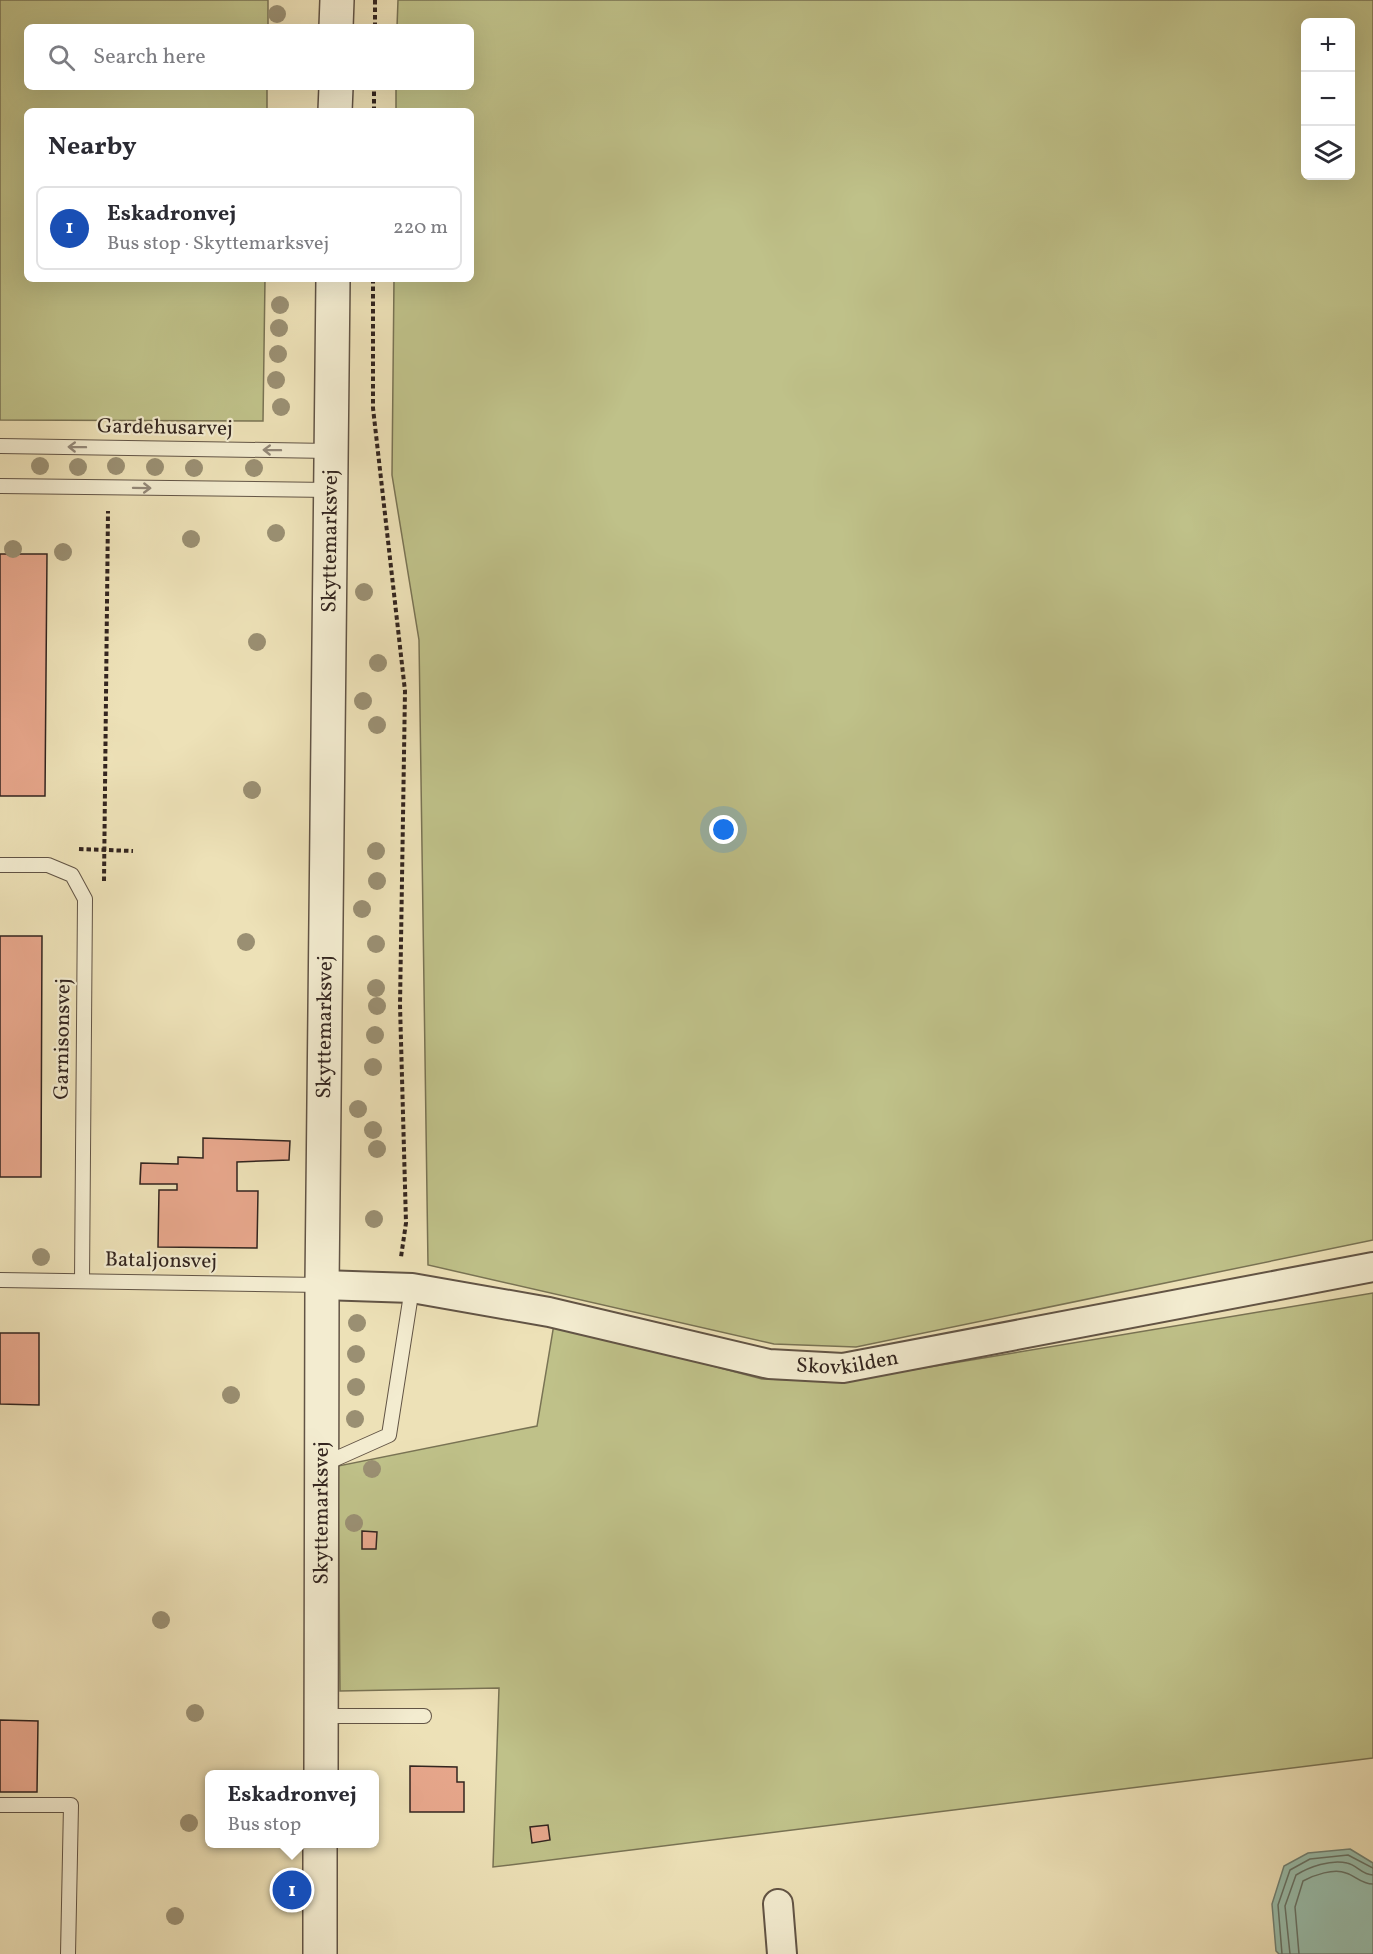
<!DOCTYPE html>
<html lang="en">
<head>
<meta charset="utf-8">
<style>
  :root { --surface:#fff; --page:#f2f2f3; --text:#2b2b33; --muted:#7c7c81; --line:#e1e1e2; --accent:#b45309 }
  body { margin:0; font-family:Vollkorn,serif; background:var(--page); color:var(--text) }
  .controls { position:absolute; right:18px; top:18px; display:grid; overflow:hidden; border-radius:9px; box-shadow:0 6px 24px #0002 }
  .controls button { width:54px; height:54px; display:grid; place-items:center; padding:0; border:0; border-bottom:2px solid var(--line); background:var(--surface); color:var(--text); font:30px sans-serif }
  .you { position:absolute; left:724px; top:830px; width:21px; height:21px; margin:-15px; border:4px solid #fff; border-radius:50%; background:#1a73e8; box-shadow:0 0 0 9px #1a73e833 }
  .badge { display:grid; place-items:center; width:39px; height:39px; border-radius:50%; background:var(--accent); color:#fff; font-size:20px; font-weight:700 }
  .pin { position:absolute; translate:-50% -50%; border:3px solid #fff; box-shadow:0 2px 6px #0006 }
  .popup { position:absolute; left:205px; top:1770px; width:174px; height:78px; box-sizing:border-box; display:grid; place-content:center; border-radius:9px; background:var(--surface); filter:drop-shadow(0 2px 4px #0005); font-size:20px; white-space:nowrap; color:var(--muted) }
  .popup b { font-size:22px; color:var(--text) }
  .popup::after { content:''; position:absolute; left:50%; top:100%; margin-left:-12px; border:12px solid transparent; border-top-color:var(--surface) }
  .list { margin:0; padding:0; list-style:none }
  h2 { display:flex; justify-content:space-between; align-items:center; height:78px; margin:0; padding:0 24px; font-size:26px }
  h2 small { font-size:20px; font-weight:400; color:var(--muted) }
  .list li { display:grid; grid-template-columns:39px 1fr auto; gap:18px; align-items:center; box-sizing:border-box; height:84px; margin:0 12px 12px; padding:0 12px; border:2px solid var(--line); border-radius:9px }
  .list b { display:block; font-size:22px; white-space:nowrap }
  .list p { margin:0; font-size:20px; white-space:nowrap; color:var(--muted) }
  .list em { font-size:20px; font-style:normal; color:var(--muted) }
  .icon { flex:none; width:33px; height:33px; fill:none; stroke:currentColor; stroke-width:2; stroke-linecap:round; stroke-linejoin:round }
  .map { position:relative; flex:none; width:1373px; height:1954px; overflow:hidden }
  .search { position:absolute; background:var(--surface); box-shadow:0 6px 24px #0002; left:24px; top:24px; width:450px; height:66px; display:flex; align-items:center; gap:15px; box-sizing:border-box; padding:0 21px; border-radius:9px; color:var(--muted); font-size:22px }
  .panel { position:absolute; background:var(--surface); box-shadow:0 6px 24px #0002; left:24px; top:108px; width:450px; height:174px; border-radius:9px }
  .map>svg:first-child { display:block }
</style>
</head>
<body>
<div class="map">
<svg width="1373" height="1954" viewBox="0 0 1373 1954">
  <rect width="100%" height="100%" fill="#ede1b7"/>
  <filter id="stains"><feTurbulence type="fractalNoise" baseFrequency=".00333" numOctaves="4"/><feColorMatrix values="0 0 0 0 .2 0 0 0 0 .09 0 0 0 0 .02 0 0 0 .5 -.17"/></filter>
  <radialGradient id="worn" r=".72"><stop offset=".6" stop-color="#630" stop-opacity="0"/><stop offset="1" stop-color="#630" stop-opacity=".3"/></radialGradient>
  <g fill="#bfc189" stroke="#797354" stroke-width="1.5" fill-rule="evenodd">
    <polygon points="0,0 268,0 268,27 27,27 27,87 267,87 267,111 27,111 27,279 265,279 263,421 0,420"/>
    <path d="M398 0H1373V1240L856 1347 774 1344 428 1265 419 640 392 475 394 279H471V111H396V87H471V27H397ZM1306 22H1350V176H1306Z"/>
    <polygon points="1373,1293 1373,1758 493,1867 499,1688 340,1691 338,1466 537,1426 554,1324 762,1379 845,1381"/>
  </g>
  <polygon fill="#99beac" stroke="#708174" stroke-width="1.5" points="1350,1849 1373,1863 1373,1954 1279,1954 1276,1951 1272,1904 1284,1866 1308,1853"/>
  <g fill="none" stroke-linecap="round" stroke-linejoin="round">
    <g stroke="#667266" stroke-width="1.5">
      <polyline points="1282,1954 1278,1905 1290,1870 1310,1859 1348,1855 1373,1868"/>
      <path d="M1290 1954 1285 1906 1296 1875C1309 1867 1331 1859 1347 1863 1357 1865 1362 1875 1373 1875"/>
      <path d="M1299 1954 1295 1907 1303 1881C1314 1875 1334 1868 1346 1873 1356 1876 1361 1884 1373 1884"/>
    </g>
  </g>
  <g fill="#e7a78c" stroke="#33251f" stroke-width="1.5">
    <polygon points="0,554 47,554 45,796 0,796"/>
    <polygon points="0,936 42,936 41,1177 0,1177"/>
    <polygon points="203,1138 290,1141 289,1160 237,1162 237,1191 258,1191 257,1248 158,1247 159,1190 177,1190 177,1184 140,1184 141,1163 178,1164 178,1157 203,1158"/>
    <polygon points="0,1333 39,1333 39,1405 0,1404"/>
    <polygon points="362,1531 377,1532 376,1549 362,1549"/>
    <polygon points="0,1720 38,1721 37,1792 0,1792"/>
    <polygon points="410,1766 457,1767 457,1782 464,1782 464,1812 410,1812"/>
    <polygon points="548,1825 550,1840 532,1843 530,1827"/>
  </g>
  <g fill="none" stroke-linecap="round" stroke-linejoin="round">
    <g stroke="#625445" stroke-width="16">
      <g id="service">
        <polyline points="0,446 330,451"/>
        <polyline points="0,486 330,490"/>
        <polyline points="0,865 48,865 72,875 85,899 82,1281"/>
        <polyline points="0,1280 322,1285"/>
        <polyline points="324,1464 389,1435 412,1288"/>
        <polyline points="321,1716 424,1716"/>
        <polyline points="0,1805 71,1805 68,1954"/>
      </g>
    </g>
    <g stroke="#625445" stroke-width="32">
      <g id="minor">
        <path id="s1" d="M322 1285 412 1288 549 1312 769 1364 843 1368 1373 1267"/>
        <polyline points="778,1904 782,1954"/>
      </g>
    </g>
    <g stroke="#625445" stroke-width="36">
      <g id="tertiary">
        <polyline points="336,27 337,0"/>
        <polyline points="335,111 336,87"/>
        <path id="s2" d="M321 1774 322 1285 333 279"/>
        <polyline points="320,1954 320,1844"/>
      </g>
    </g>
    <g stroke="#33251f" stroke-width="4" stroke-dasharray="4.5 3" stroke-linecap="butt">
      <polyline points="375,27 375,0"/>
      <polyline points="374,111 374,87"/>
      <polyline points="373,279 373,408 405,691 400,1005 406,1223 401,1257"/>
      <polyline points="79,849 133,851"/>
      <polyline points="104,881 108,511"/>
    </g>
    <use href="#service" stroke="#f3ecd0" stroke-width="14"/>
    <use href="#minor" stroke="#f3ecd0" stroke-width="28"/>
    <use href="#tertiary" stroke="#f3ecd0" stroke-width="33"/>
  </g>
  <g fill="#9a8f72">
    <circle cx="277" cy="14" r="9"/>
    <circle cx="280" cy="305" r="9"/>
    <circle cx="279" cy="328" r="9"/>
    <circle cx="278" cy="354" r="9"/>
    <circle cx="276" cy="380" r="9"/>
    <circle cx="281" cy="407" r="9"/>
    <circle cx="40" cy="466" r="9"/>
    <circle cx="116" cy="466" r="9"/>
    <circle cx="78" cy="467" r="9"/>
    <circle cx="155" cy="467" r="9"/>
    <circle cx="194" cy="468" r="9"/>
    <circle cx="254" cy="468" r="9"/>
    <circle cx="276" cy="533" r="9"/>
    <circle cx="191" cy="539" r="9"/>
    <circle cx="13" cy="549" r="9"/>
    <circle cx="63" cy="552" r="9"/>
    <circle cx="364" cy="592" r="9"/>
    <circle cx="257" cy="642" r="9"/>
    <circle cx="378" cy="663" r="9"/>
    <circle cx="363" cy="701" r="9"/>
    <circle cx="377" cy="725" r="9"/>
    <circle cx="252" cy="790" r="9"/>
    <circle cx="376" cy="851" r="9"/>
    <circle cx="377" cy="881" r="9"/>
    <circle cx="362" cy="909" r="9"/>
    <circle cx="246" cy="942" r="9"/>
    <circle cx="376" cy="944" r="9"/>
    <circle cx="376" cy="988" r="9"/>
    <circle cx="377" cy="1006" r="9"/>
    <circle cx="375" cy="1035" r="9"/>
    <circle cx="373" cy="1067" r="9"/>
    <circle cx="358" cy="1109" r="9"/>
    <circle cx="373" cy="1130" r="9"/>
    <circle cx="377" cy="1149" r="9"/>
    <circle cx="374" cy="1219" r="9"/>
    <circle cx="41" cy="1257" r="9"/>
    <circle cx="357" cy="1323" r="9"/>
    <circle cx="356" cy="1354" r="9"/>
    <circle cx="356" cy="1387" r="9"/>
    <circle cx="231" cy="1395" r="9"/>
    <circle cx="355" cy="1419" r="9"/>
    <circle cx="372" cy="1469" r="9"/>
    <circle cx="354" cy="1523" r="9"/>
    <circle cx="161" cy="1620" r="9"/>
    <circle cx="195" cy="1713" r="9"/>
    <circle cx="189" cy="1823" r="9"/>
    <circle cx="175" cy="1916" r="9"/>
  </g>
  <defs><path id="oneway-shaft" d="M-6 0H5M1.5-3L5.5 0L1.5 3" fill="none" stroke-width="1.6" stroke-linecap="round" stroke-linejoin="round" transform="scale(1.5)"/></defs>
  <g stroke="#938878">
    <use href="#oneway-shaft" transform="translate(77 447) rotate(-179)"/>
    <use href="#oneway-shaft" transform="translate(272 450) rotate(-179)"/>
    <use href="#oneway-shaft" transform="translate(142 488) rotate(1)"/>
  </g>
  <g text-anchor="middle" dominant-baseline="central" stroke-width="4.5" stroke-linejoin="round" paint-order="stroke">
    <g font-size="21" fill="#33251f" stroke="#f3ecd0">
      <text transform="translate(165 428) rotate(1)">Gardehusarvej</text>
      <text stroke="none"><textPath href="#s2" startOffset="1233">Skyttemarksvej</textPath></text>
      <text stroke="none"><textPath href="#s2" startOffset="747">Skyttemarksvej</textPath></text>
      <text transform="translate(63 1039) rotate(-89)">Garnisonsvej</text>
      <text transform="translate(161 1261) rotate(1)">Bataljonsvej</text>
      <text stroke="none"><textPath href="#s1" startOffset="534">Skovkilden</textPath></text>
      <text stroke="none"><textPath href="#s2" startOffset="261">Skyttemarksvej</textPath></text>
    </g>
  </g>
  <rect width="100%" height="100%" filter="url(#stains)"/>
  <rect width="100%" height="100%" fill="url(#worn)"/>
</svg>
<div class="controls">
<button>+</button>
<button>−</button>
<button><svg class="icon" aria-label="layers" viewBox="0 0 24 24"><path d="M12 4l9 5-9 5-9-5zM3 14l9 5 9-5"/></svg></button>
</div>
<div class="you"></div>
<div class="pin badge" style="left:292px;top:1890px;background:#1a4fb4">1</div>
<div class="popup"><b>Eskadronvej</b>Bus stop</div>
<div class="search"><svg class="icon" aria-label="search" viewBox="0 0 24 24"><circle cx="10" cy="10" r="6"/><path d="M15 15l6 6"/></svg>Search here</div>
<section class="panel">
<h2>Nearby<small></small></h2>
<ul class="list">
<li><span class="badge" style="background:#1a4fb4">1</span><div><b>Eskadronvej</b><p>Bus stop · Skyttemarksvej</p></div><em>220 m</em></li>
</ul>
</section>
</div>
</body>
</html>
